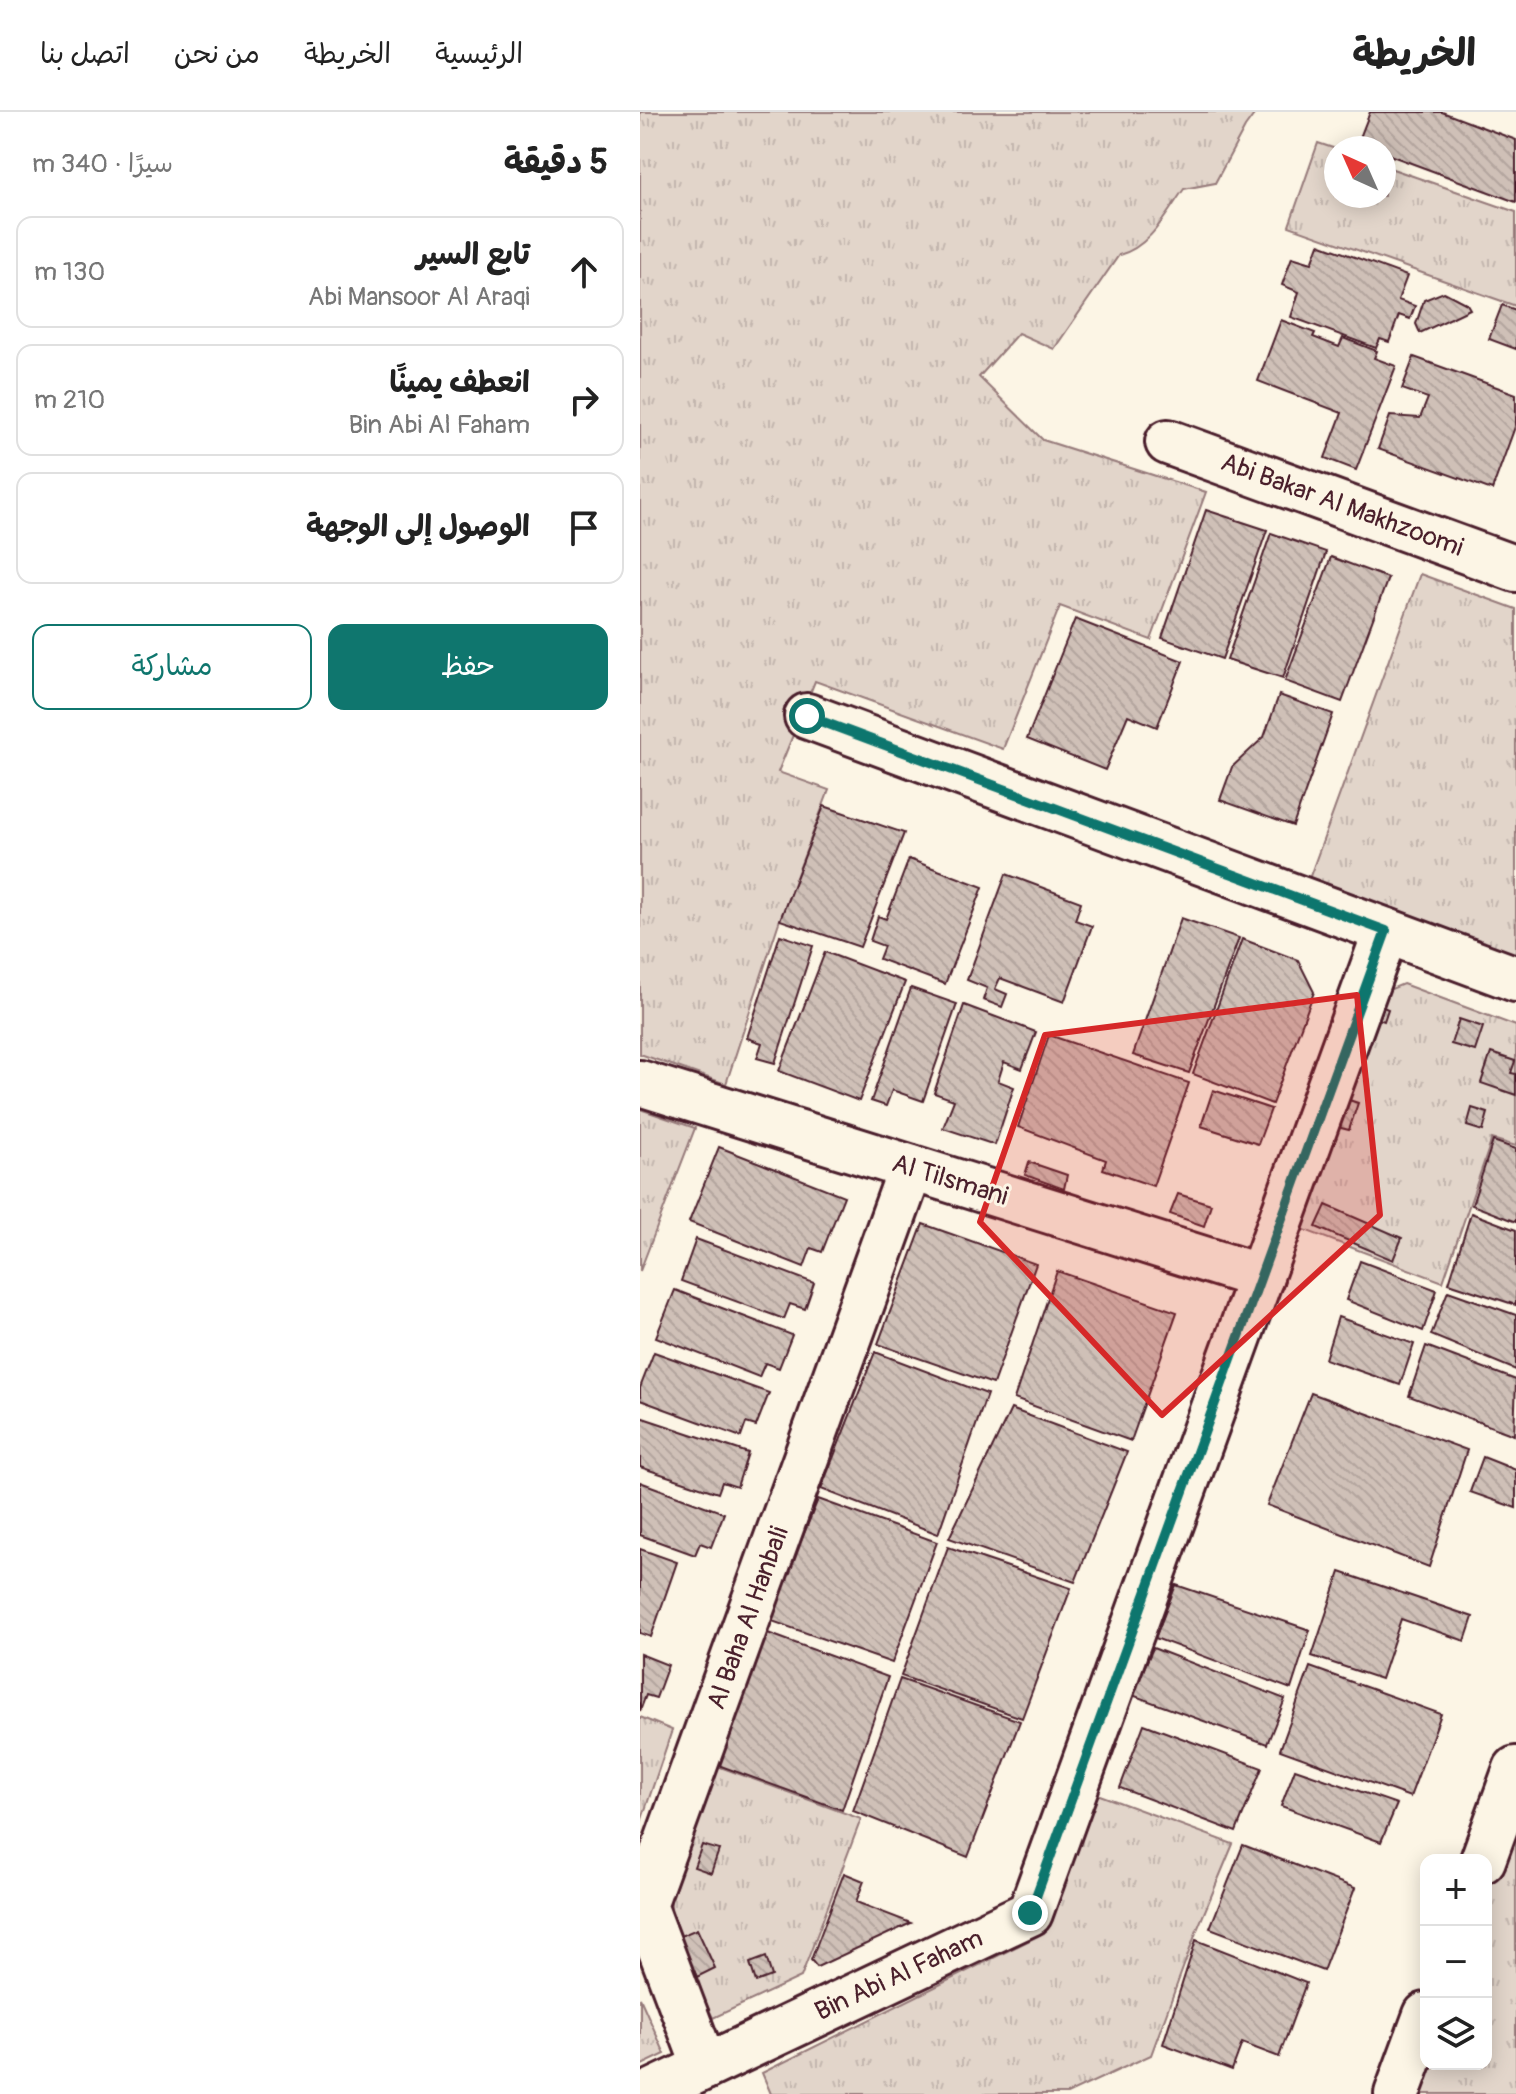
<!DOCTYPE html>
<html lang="ar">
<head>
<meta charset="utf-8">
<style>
  :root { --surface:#fff; --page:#f2f2f2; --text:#222; --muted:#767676; --line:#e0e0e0; --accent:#0f766e }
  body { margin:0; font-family:Pangolin,"Playpen Sans Arabic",sans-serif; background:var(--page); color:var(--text); direction:rtl }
  .controls { position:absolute; right:24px; bottom:24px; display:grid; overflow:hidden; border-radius:16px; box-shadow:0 4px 20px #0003 }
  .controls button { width:72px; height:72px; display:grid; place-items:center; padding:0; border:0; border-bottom:2px solid var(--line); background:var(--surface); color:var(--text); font:40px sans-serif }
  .compass { position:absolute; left:684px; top:24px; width:72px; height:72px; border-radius:50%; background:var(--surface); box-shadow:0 4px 20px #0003; rotate:315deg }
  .stop { position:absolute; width:24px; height:24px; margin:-18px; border:6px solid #0f766e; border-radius:50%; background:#fff }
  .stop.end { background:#0f766e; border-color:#fff; box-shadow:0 2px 8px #0008 }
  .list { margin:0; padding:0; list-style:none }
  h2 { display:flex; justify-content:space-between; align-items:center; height:104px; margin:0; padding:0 32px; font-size:34px }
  h2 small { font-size:26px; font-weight:400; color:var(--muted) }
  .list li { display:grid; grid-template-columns:52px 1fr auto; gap:24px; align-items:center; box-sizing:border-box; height:112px; margin:0 16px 16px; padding:0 16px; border:2px solid var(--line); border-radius:16px }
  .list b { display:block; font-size:30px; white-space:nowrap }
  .list p { margin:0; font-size:26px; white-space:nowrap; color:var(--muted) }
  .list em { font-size:26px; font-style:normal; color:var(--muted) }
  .actions { display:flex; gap:16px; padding:24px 32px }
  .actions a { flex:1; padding:18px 0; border:2px solid var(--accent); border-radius:16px; text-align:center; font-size:28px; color:var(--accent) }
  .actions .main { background:var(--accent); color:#fff }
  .icon { flex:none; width:44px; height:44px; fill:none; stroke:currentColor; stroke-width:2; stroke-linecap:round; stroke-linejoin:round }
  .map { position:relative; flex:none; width:876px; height:1982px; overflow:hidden; direction:ltr }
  header { display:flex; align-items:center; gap:48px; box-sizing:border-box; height:112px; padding:0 40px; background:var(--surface); border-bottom:2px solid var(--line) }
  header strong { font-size:38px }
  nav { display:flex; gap:44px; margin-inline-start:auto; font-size:28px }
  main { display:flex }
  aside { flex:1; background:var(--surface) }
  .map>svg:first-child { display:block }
</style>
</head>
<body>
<header>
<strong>الخريطة</strong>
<nav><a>الرئيسية</a><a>الخريطة</a><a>من نحن</a><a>اتصل بنا</a></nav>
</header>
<main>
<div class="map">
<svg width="876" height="1982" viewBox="0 0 876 1982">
  <defs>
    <pattern id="park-tufts" width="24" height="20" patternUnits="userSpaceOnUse" patternTransform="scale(2)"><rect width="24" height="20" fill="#e2d5ca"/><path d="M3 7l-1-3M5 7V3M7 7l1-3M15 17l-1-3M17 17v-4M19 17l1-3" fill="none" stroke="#c3b6ae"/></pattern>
    <pattern id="building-back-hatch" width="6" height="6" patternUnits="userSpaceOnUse" patternTransform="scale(2)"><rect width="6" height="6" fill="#cfc0b7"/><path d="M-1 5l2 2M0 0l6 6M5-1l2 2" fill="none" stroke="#b3a59e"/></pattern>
  </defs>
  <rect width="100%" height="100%" fill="#fcf5e5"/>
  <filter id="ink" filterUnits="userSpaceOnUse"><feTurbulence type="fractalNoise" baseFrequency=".0125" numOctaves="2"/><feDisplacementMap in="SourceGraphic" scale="16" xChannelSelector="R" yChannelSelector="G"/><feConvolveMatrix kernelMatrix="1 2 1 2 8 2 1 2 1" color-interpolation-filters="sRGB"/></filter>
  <g filter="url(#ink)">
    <g fill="url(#park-tufts)" stroke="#967a7a" stroke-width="2">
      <path d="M0 0H616L605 15 575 71 544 77C526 102 510 135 479 143L414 237 378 221 339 265 403 328 566 380 511 528 420 494 363 637 175 569 138 660 189 678 138 813 86 972 0 942Z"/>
      <polygon points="678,31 696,37 696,84 744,84 744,54 876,100 876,194 649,114"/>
      <polygon points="780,462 876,497 876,844 669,767"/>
      <polygon points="763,872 876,914 876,1034 852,1027 803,1170 654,1114 739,882"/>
      <polygon points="0,997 55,1016 0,1159"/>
      <polygon points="0,1605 32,1618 0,1713"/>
      <polygon points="72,1652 221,1707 161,1865 73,1906 32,1820 30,1769"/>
      <polygon points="876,1676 876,1982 766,1982 786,1952 846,1952 846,1759"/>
      <polygon points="457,1682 593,1732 557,1818 511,1943 427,1982 131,1982 122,1961 404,1821"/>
      <polygon points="0,1886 25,1942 0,1954"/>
    </g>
    <g fill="url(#building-back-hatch)" stroke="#4a1f2b" stroke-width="2">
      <polygon points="730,0 802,0 876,28 876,90 744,41 744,36 731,36 718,31"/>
      <polygon points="679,132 767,164 758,188 775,194 770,207 759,203 749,230 740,227 736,236 651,205 659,180 642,173 652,145 672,151"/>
      <polygon points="804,180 827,192 830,197 780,221 776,212 784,188"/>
      <polygon points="862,193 876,198 876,237 849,227"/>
      <polygon points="641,208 675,221 673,225 699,235 703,226 737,239 734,246 756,254 716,358 685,346 702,301 618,269"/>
      <polygon points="774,245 876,282 876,312 852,378 738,337 750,304 780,306 788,286 762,277"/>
      <polygon points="566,398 627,418 582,547 522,526"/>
      <polygon points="631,421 686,440 643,566 587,548"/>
      <polygon points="691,445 748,466 702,590 645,569"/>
      <polygon points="435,507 543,549 517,615 488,603 465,658 387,627"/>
      <polygon points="639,583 693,602 653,714 580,688 592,655 624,625"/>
      <polygon points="184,694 264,721 220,835 140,808"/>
      <polygon points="269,747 343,775 305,872 239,847 244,834 230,829 238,804 246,807"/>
      <polygon points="366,762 441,790 435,808 452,814 424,890 360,866 355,877 367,882 362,895 343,888 347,876 327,868"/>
      <polygon points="541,806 599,826 549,961 493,943"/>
      <polygon points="140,823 173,834 135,951 117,946 122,931 107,926"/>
      <polygon points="602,827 658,848 674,880 632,992 553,962"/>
      <polygon points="185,840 265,870 219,989 139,959"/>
      <polygon points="271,876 317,892 283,989 252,978 246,994 231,989"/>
      <polygon points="324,893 396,920 382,957 364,950 358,969 374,975 355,1033 303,1016 314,988 294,981"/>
      <polygon points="738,893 748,897 744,909 733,905"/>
      <polygon points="819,907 843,915 835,939 811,932"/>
      <polygon points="409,923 549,971 513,1074 463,1057 466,1048 378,1015"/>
      <polygon points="851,941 875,949 871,961 876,962 876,983 841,971"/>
      <polygon points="573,978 631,997 618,1032 561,1014"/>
      <polygon points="706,987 718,991 709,1018 697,1015"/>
      <polygon points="832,996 848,1001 843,1019 827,1014"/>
      <polygon points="853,1029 876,1037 876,1110 832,1093"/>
      <polygon points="79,1035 204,1084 182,1140 171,1136 164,1155 49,1110"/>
      <polygon points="389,1050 427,1063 424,1077 385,1063"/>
      <polygon points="538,1082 571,1092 564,1114 530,1102"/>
      <polygon points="686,1093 762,1126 753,1148 676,1115"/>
      <polygon points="831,1101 876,1118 876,1193 809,1171"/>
      <polygon points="283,1112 396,1152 353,1272 238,1232"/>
      <polygon points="56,1127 174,1171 165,1197 150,1192 144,1207 41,1169"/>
      <polygon points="720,1149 797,1178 783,1219 706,1188"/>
      <polygon points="417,1159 537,1200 491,1329 374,1287"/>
      <polygon points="35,1178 152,1223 139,1256 125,1251 119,1265 16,1225"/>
      <polygon points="808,1179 876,1203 876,1258 791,1223"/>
      <polygon points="698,1205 774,1232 760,1273 685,1247"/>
      <polygon points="786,1234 876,1268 874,1323 769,1284"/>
      <polygon points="14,1240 129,1281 116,1314 106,1311 101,1325 0,1288 0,1276"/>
      <polygon points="235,1240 347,1282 298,1422 181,1377"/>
      <polygon points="671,1281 827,1338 789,1455 627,1393"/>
      <polygon points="371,1297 487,1340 435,1470 309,1426"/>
      <polygon points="0,1305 108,1341 97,1375 82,1370 78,1381 0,1355"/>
      <polygon points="843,1345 876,1358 876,1396 830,1380"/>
      <polygon points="0,1370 84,1401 71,1435 60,1431 55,1443 0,1423"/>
      <polygon points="178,1387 297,1430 252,1551 129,1508"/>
      <polygon points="308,1435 431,1476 382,1606 261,1564"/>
      <polygon points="0,1437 37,1450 11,1525 0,1521"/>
      <polygon points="700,1460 833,1505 825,1529 761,1507 741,1567 672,1544"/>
      <polygon points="536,1473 670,1518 651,1577 515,1526"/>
      <polygon points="125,1520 248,1565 202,1698 78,1653"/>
      <polygon points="513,1536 645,1587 627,1632 492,1583"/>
      <polygon points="0,1542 28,1553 16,1586 6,1583 0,1599"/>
      <polygon points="670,1555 801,1602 770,1685 640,1638"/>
      <polygon points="260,1567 380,1609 328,1745 213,1699"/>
      <polygon points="504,1612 622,1656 596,1720 480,1676"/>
      <polygon points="655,1657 757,1692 741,1730 641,1694"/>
      <polygon points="62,1733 79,1738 71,1761 54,1755"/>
      <polygon points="603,1733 715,1776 683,1859 570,1816"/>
      <polygon points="204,1761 224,1769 216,1790 271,1811 177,1855 171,1848"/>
      <polygon points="57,1817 75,1856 57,1865 38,1825"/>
      <polygon points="556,1828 666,1871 639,1945 602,1931 592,1958 523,1932"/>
      <polygon points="126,1845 132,1864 116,1870 110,1851"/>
    </g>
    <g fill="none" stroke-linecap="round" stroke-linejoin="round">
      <g stroke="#4a1f2b" stroke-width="50">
        <g id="minor">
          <polyline points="528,330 876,457"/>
          <polyline points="167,604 876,867"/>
          <polyline points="0,971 621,1165"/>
          <polyline points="843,1748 876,1657"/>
          <polyline points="65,1955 4,1793 271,1056"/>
          <polyline points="8,1982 390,1801 746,819"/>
          <polyline points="757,1982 786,1903"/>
        </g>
      </g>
      <use href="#minor" stroke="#fcf5e5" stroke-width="44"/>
    </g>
  </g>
  <g fill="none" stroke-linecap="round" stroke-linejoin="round" filter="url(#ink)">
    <polyline stroke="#0f766e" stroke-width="10" points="167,604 746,819 390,1801"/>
  </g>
  <path fill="#d62828" fill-opacity="0.2" stroke="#d62828" stroke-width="6" stroke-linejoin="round" d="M717 883 740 1103 522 1303 340 1110 405 923Z"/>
  <g text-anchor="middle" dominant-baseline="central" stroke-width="6" stroke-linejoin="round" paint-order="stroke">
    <g font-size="26" fill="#4a1f2b" stroke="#fcf5e5">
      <text transform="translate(702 393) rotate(20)">Abi Bakar Al Makhzoomi</text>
      <text transform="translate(310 1068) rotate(17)">Al Tilsmani</text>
      <text transform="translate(108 1506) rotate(-70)">Al Baha Al Hanbali</text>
      <text transform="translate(259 1863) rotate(-25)">Bin Abi Al Faham</text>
    </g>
  </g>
</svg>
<div class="controls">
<button>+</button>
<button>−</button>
<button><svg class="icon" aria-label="layers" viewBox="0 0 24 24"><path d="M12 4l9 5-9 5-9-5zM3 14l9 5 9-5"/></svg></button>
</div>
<svg class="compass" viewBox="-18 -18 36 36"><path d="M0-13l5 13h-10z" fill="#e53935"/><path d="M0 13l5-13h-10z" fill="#767676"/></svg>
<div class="stop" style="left:167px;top:604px"></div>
<div class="stop end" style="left:390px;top:1801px"></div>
</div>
<aside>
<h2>5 دقيقة<small>سيرًا · 340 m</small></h2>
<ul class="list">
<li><svg class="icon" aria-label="ahead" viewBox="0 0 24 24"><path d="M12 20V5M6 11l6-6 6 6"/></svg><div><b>تابع السير</b><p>Abi Mansoor Al Araqi</p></div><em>130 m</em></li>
<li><svg class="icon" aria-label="right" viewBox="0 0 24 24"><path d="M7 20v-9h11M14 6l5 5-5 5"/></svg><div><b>انعطف يمينًا</b><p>Bin Abi Al Faham</p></div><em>210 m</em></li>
<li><svg class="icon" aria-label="arrive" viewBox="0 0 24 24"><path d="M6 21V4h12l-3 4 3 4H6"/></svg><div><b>الوصول إلى الوجهة</b></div></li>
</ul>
<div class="actions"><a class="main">حفظ</a><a>مشاركة</a></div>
</aside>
</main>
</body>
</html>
